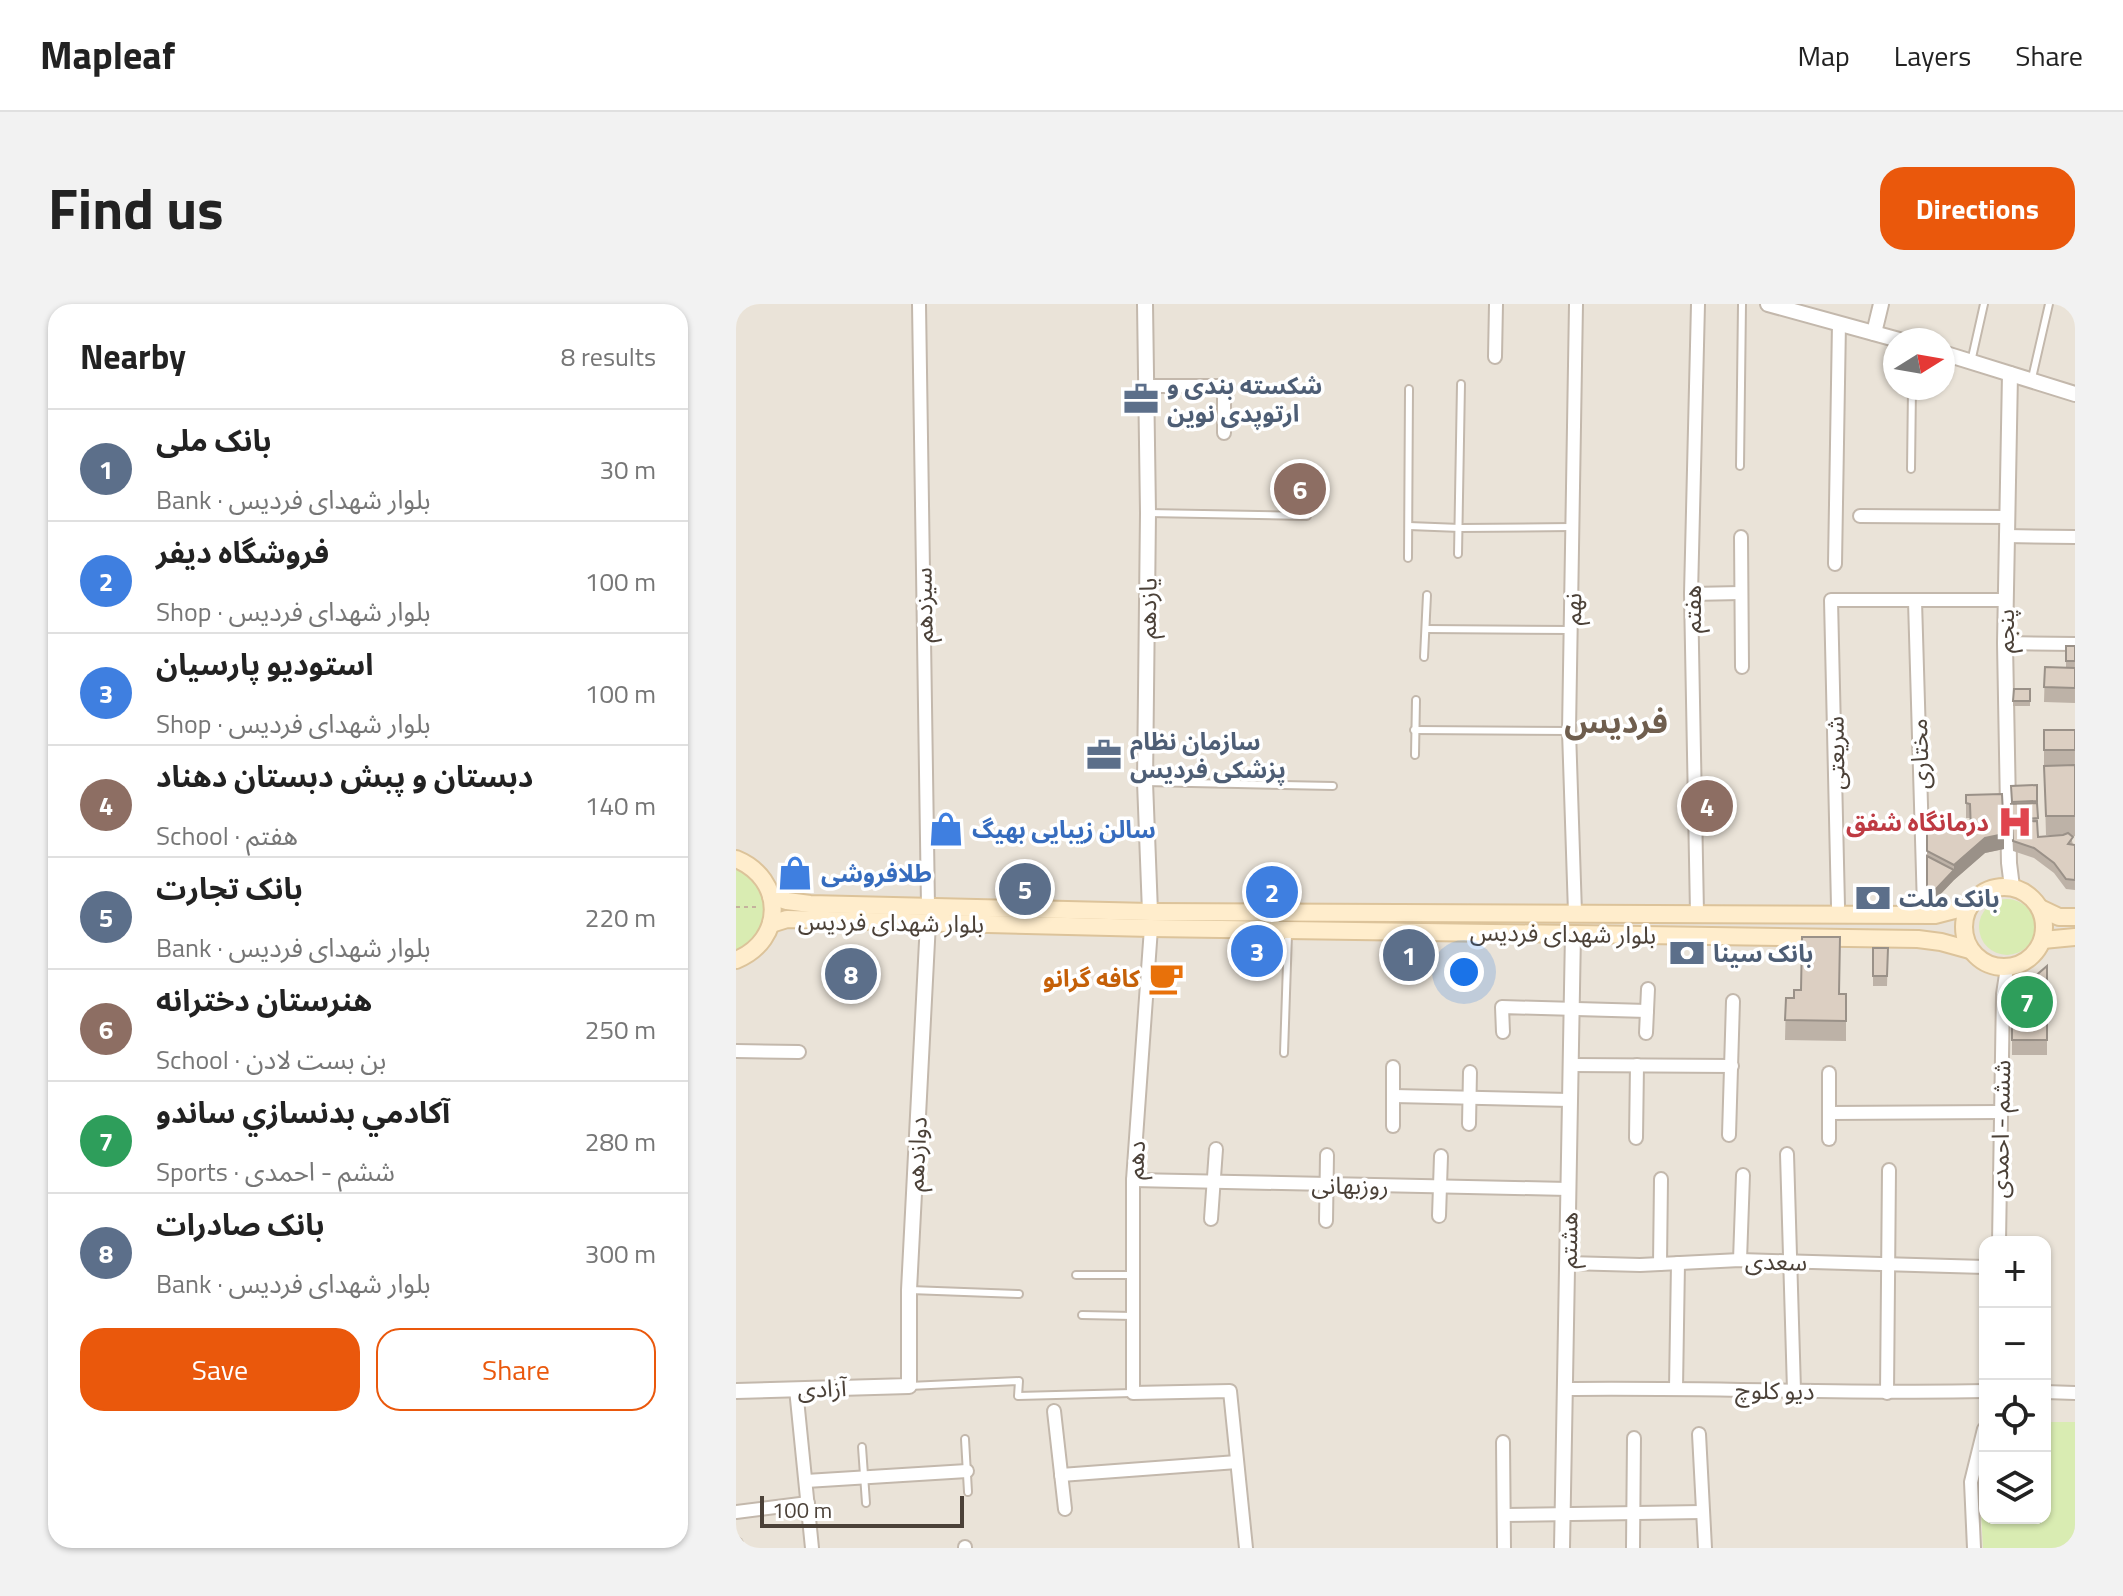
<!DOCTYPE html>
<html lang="en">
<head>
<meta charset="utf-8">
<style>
  :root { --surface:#fff; --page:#f2f2f2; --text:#222; --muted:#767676; --line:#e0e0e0; --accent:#ea580c }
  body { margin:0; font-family:"Titillium Web","Noto Sans Arabic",sans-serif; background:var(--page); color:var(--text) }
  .controls { position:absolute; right:24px; bottom:24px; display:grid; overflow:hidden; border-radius:16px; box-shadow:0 2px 6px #0004 }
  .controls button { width:72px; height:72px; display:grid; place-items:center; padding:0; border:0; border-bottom:2px solid var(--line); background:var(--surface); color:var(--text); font:40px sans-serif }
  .compass { position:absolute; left:1147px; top:24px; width:72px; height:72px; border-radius:50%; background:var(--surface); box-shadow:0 2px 6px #0004; rotate:79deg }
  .scale { position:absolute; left:24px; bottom:20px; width:204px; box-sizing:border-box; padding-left:8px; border:4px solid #4b4138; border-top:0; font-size:22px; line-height:28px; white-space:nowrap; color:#4b4138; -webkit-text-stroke:6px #fff; paint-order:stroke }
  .you { position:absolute; left:728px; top:668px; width:28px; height:28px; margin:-20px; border:6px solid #fff; border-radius:50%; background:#1a73e8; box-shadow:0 0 0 12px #1a73e833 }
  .badge { display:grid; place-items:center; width:52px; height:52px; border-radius:50%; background:var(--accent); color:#fff; font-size:26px; font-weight:700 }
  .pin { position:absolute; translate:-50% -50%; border:4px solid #fff; box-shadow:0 2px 8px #0006 }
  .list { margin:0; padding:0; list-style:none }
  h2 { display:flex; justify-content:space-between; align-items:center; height:104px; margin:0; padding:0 32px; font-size:34px }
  h2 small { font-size:26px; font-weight:400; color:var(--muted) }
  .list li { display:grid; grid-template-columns:52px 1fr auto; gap:24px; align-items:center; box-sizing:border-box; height:112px; padding:0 32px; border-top:2px solid var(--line) }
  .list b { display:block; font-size:30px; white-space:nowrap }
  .list p { margin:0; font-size:26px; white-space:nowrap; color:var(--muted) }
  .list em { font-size:26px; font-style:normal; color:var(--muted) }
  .actions { display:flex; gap:16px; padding:24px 32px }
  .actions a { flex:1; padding:18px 0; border:2px solid var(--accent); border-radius:24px; text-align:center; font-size:28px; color:var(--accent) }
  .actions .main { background:var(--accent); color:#fff }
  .icon { flex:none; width:44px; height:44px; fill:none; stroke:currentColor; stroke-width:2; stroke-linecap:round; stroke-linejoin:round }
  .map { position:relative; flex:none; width:1339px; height:1244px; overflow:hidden; border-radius:24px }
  header { display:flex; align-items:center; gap:48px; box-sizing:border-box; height:112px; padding:0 40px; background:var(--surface); border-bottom:2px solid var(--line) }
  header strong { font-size:38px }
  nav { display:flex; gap:44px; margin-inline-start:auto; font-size:28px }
  .intro { display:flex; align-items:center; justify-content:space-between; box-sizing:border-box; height:192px; padding:0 48px }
  h1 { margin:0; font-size:56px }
  .button { padding:20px 36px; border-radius:24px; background:var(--accent); color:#fff; font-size:28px; font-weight:700 }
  main { display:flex; gap:48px; padding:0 48px }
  aside { flex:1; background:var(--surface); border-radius:24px; box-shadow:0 2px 6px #0004 }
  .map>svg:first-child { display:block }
</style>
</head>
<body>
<header>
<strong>Mapleaf</strong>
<nav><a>Map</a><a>Layers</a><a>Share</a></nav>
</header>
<div class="intro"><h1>Find us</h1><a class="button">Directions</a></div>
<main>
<aside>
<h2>Nearby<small>8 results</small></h2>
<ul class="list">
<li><span class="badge" style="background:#5c6f8a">1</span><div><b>بانک ملی</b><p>Bank · بلوار شهدای فردیس</p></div><em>30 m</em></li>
<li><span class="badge" style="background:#3f7fe0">2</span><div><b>فروشگاه دیفر</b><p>Shop · بلوار شهدای فردیس</p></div><em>100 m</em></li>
<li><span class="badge" style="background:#3f7fe0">3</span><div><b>استودیو پارسیان</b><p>Shop · بلوار شهدای فردیس</p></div><em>100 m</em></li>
<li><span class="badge" style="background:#8d6e63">4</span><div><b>دبستان و پبش دبستان دهناد</b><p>School · هفتم</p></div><em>140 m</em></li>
<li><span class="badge" style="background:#5c6f8a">5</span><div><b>بانک تجارت</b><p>Bank · بلوار شهدای فردیس</p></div><em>220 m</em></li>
<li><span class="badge" style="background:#8d6e63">6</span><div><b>هنرستان دخترانه</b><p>School · بن بست لادن</p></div><em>250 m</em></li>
<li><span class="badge" style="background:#2e9e5b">7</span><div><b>آكادمي بدنسازي ساندو</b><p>Sports · ششم - احمدی</p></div><em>280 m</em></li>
<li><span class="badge" style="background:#5c6f8a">8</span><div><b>بانک صادرات</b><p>Bank · بلوار شهدای فردیس</p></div><em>300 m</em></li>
</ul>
<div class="actions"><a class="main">Save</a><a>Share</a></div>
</aside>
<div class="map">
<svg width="1339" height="1244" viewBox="0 0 1339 1244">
  <rect width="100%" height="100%" fill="#f6f1eb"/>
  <path fill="#eae3d8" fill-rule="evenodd" d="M0 0H1339V1244H0ZM1159 36H1207V84H1159ZM1249 938H1309V1214H1249Z"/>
  <g fill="#d9ecb2">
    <polygon points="0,560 15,567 33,602 23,634 0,650"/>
    <circle cx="1271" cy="623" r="28"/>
    <polygon points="1309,1118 1339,1118 1339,1244 1247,1244 1244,1192 1249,1173 1249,1214 1309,1214"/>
  </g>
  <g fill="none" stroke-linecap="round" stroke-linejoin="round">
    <g stroke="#c3b8ac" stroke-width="10">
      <g id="service">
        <polyline points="1235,58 1248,0"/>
        <polyline points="1296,74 1313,0"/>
        <polyline points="1004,162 1006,0"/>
        <polyline points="1175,165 1176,84"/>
        <polyline points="412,209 571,212"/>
        <polyline points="673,222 724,224 836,223"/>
        <polyline points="722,250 725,80"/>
        <polyline points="672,254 673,85"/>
        <polyline points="690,325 834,326"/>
        <polyline points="688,353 691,291"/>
        <polyline points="678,426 833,427"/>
        <polyline points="679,451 680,396"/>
        <polyline points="409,478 597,482"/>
        <polyline points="548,749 552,630"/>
        <polyline points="340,971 397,971"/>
        <polyline points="174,986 283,990"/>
        <polyline points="346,1011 397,1012"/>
        <polyline points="173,1082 283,1077 282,1092 396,1089"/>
        <polyline points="229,1135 232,1188"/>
        <polyline points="126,1143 130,1199"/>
      </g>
    </g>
    <g stroke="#c3b8ac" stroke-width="16">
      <g id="minor">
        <polyline points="183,0 192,602"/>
        <polyline points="759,53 760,0"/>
        <polyline points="410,82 483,82 488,86 488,129"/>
        <polyline points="1124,212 1271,213"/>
        <polyline points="1270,232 1339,233"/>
        <polyline points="1005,233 1006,363"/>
        <polyline points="1099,260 1103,19"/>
        <polyline points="955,290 1005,289"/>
        <polyline points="1179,297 1188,603"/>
        <polyline points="1269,339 1339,340"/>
        <polyline points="1102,602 1095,296 1269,296"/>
        <polyline points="839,609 833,427 840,0"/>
        <polyline points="961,609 955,290 962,0"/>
        <polyline points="415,624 397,876 397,1089 494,1087 510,1244"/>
        <polyline points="767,728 766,703 911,707"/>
        <polyline points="910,729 912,685"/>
        <polyline points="0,747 63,748"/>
        <polyline points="835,761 996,762"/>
        <polyline points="657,763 657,822"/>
        <polyline points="658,792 834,796"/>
        <polyline points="1093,809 1264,808"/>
        <polyline points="733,820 734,768"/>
        <polyline points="993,831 997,697"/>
        <polyline points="900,834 901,761"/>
        <polyline points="1093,835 1093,769"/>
        <polyline points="1051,850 1058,1086"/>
        <polyline points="397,876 832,885"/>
        <polyline points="703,912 705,852"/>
        <polyline points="475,915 480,845"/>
        <polyline points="590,917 591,851"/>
        <polyline points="1263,938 1267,690 1271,664"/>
        <polyline points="1004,956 1007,871"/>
        <polyline points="832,959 904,961 1004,956 1249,963"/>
        <polyline points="924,960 925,875"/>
        <polyline points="940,1084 942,959"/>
        <polyline points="60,1085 76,1244"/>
        <path d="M828 1085C969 1083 1109 1090 1249 1087"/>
        <polyline points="1309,1088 1339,1089"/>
        <polyline points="1151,1089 1153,866"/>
        <polyline points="318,1107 329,1205"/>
        <polyline points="963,1130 969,1244"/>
        <polyline points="767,1138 768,1244"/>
        <polyline points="325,1171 501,1158"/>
        <polyline points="70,1177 231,1167"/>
        <polyline points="0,1208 72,1199"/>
        <polyline points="768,1211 966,1208"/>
        <polyline points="0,1240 0,1244"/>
        <polyline points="229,1243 229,1244"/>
        <polyline points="897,1244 898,1134"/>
        <polyline points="1238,1244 1235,1178 1248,1125"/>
      </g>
    </g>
    <g stroke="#c3b8ac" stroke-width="18">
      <g id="tertiary">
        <polyline points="409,0 412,209 409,478 414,608"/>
        <polyline points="1032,0 1163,36"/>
        <polyline points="1138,29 1145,0"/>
        <polyline points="1207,49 1339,90"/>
        <polyline points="1274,70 1269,339 1273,559 1276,583"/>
        <polyline points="0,1087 173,1082 173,986 192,618"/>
        <polyline points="826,1244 837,629"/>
      </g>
    </g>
    <g stroke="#dcc39a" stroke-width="20">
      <g id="secondary">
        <path d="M0 555C49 575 49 636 0 656"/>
        <circle cx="1268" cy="623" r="40"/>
        <polyline points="35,592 51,597 74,600 414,608 1199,611 1234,602"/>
        <polyline points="1304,604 1323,613 1339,613"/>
        <polyline points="35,620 51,615 415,624 1182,635 1205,638 1234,646"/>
        <polyline points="1307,636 1339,633"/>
      </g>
    </g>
    <polyline stroke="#c5b29d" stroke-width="2" stroke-dasharray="4 4" stroke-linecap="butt" points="0,603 22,603"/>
    <use href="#service" stroke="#fff" stroke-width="6"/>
    <use href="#minor" stroke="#fff" stroke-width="12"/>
    <use href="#tertiary" stroke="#fff" stroke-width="14"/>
    <use href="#secondary" stroke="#ffedcc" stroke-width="16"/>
  </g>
  <g fill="#bdb2a7">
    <polygon points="1330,342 1339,342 1339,399 1308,398 1309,363 1330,364"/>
    <polygon points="1278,385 1294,385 1294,402 1277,402"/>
    <rect x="1308" y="426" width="31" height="35"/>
    <polygon points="1339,461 1339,532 1335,532 1337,541 1339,541 1339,586 1330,585 1318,569 1298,554 1277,547 1276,526 1275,482 1301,481 1302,533 1323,531 1310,531 1308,462"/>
    <polygon points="1230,491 1268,545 1249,549 1218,576 1200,595 1191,595 1191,510 1235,528 1234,514 1230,514"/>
    <polygon points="1137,644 1152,644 1151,682 1137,682"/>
    <polygon points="1311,662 1311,751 1276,751 1276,692"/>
    <polygon points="1103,690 1110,690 1110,737 1049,736 1050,694"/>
  </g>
  <g fill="#9a9188">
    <polygon points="1268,530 1268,545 1249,549 1218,576 1218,561 1249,534"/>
    <polygon points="1218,566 1218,576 1200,595 1200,585"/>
  </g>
  <g fill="#dccfc2" stroke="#9a9188" stroke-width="2">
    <rect x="1330" y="342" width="9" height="15"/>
    <polygon points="1309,363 1339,364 1339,384 1308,383"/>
    <polygon points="1278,385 1294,385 1294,397 1277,397"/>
    <rect x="1308" y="426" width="31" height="20"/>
    <polygon points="1339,461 1339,512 1310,512 1308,462"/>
    <polygon points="1301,481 1301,497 1276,498 1275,482"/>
    <polygon points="1266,490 1268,530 1249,534 1218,561 1191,547 1191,510 1235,528 1234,500 1230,499 1230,491"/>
    <polygon points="1301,499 1302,514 1276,516 1275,500"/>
    <polygon points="1301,517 1302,533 1327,531 1332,529 1337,533 1332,540 1339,541 1339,576 1330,575 1318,559 1298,544 1277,537 1276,518"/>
    <polygon points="1191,552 1218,566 1200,585 1191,585"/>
    <polygon points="1066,633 1104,633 1103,690 1110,690 1110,717 1049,716 1050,694 1058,694 1058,686 1065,686"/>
    <polygon points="1137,644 1152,644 1151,672 1137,672"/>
    <polygon points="1311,662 1311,736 1276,736 1276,692"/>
  </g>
  <defs>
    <g id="office-bare" transform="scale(2.76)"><path d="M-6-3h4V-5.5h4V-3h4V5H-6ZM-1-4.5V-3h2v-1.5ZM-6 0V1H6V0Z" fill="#5c6f8a" stroke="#fff" stroke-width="2.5" paint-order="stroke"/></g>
    <g id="hospital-bare" transform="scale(2.76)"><path d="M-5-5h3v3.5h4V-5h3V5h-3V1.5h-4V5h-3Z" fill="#e0444e" stroke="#fff" stroke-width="2.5" paint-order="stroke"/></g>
    <g id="shop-bare" transform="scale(2.76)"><path d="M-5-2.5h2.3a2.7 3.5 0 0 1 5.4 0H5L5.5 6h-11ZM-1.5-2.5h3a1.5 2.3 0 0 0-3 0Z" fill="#3f7fe0" stroke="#fff" stroke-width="2.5" paint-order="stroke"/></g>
    <g id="bank-bare" transform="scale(2.76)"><path d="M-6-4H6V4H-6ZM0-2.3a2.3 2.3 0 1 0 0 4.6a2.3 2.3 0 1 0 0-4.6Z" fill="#5c6f8a" stroke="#fff" stroke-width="2.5" paint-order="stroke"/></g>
    <g id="cafe-bare" transform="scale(2.76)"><path d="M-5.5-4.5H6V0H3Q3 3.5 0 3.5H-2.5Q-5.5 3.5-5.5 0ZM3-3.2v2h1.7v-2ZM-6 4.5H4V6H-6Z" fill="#e8710a" stroke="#fff" stroke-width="2.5" paint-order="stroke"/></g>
  </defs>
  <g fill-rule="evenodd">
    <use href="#office-bare" x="405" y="95"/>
    <use href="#office-bare" x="368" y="451"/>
    <use href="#hospital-bare" x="1279" y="518"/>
    <use href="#shop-bare" x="210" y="525"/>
    <use href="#shop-bare" x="59" y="569"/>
    <use href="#bank-bare" x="1137" y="594"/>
    <use href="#bank-bare" x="951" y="649"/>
    <use href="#cafe-bare" x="430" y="674"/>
  </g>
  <g text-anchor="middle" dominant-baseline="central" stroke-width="7" stroke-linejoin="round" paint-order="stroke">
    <g font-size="24" font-weight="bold" fill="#4e5e75" stroke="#fff" text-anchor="start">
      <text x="431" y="81">شکسته بندی و<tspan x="431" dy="28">ارتوپدی نوین</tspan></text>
      <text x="394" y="437">سازمان نظام<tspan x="394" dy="28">پزشکی فردیس</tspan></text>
      <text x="1163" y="594">بانک ملت</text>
      <text x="977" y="649">بانک سینا</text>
    </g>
    <g font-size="24" fill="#4b4138" stroke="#fff">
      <text transform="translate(187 301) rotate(-91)">سیزدهم</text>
      <text transform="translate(411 304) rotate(-89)">یازدهم</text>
      <text transform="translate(836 305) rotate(-89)">نهم</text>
      <text transform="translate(956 305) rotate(-90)">هفتم</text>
      <text transform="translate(1269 327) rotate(-90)">پنجم</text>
      <text transform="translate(1099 449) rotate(-91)">شریعتی</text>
      <text transform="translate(1183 450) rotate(-92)">مختاری</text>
      <text transform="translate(155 618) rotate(1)">بلوار شهدای فردیس</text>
      <text transform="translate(827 629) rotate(1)">بلوار شهدای فردیس</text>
      <text transform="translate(1264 825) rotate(-89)">ششم - احمدی</text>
      <text transform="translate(180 850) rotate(-87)">دوازدهم</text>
      <text transform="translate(399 856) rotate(-87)">دهم</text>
      <text transform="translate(614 881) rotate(1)">روزبهانی</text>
      <text transform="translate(832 936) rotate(-89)">هشتم</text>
      <text transform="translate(1040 957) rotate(1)">سعدی</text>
      <text transform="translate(86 1084) rotate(-2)">آزادی</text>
      <text transform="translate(1039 1086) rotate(1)">دیو کلوچ</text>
    </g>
    <g font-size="24" font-weight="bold" fill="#be3a42" stroke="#fff" text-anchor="end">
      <text x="1253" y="518">درمانگاه شفق</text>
    </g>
    <g font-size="24" font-weight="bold" fill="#366cbe" stroke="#fff" text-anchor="start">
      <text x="236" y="525">سالن زیبایی بهیگ</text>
      <text x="85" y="569">طلافروشی</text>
    </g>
    <g font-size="24" font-weight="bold" fill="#c56008" stroke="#fff" text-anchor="end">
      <text x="404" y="674">کافه گرانو</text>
    </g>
    <g font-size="32" font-weight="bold" fill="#6f5e4e" stroke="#fff">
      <text x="880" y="417">فردیس</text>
    </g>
  </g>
</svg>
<div class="controls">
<button>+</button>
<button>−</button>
<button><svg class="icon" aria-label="locate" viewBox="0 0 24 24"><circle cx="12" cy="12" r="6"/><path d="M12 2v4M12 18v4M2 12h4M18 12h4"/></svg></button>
<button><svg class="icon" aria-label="layers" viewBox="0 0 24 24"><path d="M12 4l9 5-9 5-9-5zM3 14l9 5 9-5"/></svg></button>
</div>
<svg class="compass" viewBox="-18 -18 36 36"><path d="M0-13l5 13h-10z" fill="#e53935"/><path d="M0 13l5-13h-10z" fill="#767676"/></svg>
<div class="scale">100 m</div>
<div class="you"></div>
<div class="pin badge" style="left:673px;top:651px;background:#5c6f8a">1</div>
<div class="pin badge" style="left:536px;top:588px;background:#3f7fe0">2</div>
<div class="pin badge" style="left:521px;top:647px;background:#3f7fe0">3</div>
<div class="pin badge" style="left:971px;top:502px;background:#8d6e63">4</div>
<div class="pin badge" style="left:289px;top:585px;background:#5c6f8a">5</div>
<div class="pin badge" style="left:564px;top:185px;background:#8d6e63">6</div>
<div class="pin badge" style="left:1291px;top:698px;background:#2e9e5b">7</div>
<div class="pin badge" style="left:115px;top:670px;background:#5c6f8a">8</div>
</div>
</main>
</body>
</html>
